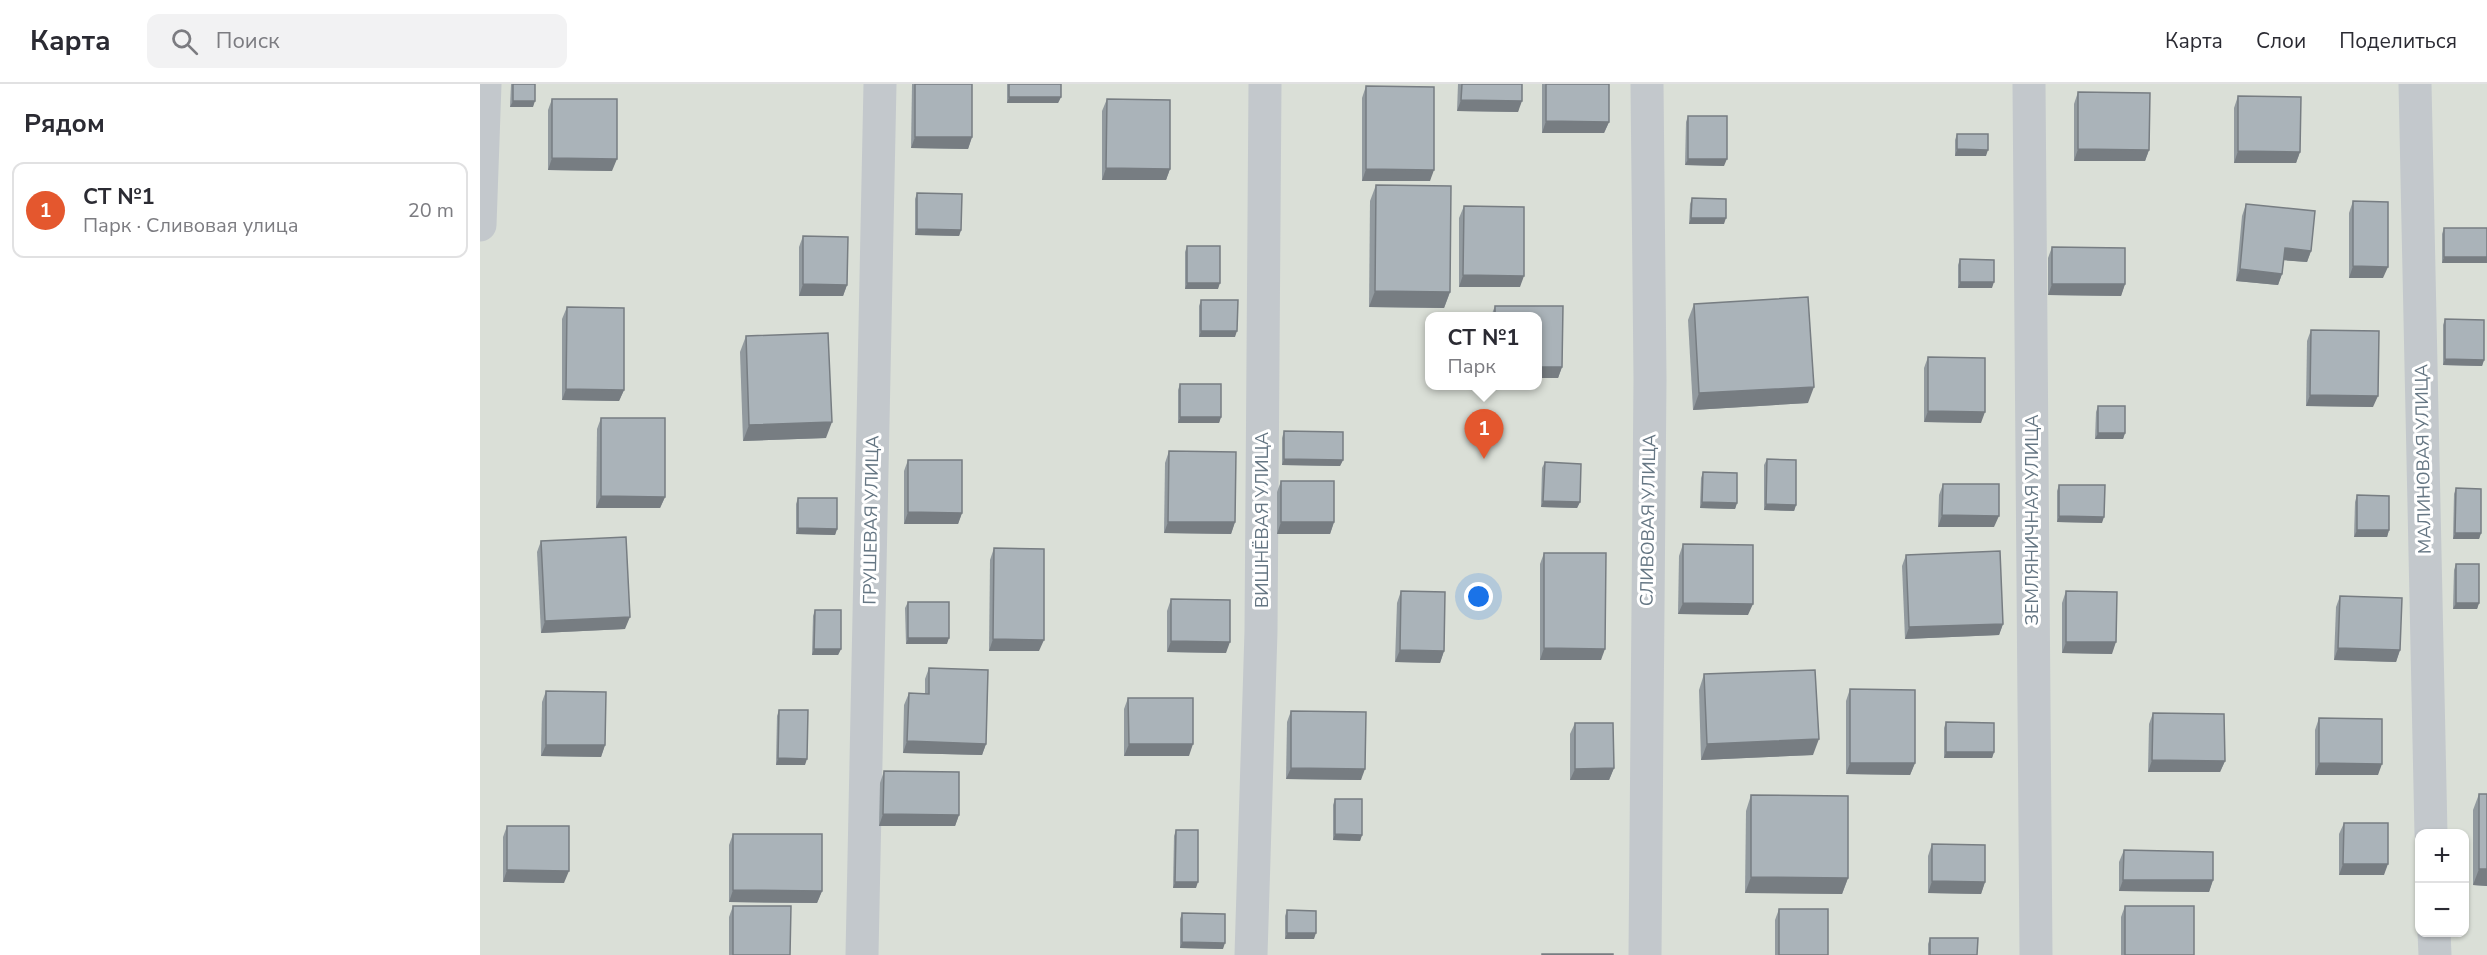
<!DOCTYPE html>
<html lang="ru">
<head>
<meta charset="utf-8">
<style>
  :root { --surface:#fff; --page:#f2f2f3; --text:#2b2b33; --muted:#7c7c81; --line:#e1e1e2; --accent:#e4572e }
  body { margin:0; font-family:"Nunito Sans",sans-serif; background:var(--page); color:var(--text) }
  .controls { position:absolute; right:18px; bottom:18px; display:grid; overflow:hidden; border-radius:12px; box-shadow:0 2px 4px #0004 }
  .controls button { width:54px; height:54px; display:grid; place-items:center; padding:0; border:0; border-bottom:2px solid var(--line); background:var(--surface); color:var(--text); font:30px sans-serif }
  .you { position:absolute; left:999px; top:513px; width:21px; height:21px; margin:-15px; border:4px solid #fff; border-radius:50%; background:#1a73e8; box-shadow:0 0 0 9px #1a73e833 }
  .badge { display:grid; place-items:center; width:39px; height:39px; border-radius:50%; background:var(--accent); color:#fff; font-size:20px; font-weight:700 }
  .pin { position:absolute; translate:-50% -50px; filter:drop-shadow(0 2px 3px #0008) }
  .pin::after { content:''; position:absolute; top:32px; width:21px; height:18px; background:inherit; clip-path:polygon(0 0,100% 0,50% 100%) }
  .popup { position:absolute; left:945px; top:228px; width:117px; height:78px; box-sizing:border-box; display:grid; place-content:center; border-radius:12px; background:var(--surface); filter:drop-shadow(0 2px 4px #0005); font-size:20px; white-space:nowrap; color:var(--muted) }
  .popup b { font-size:22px; color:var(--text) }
  .popup::after { content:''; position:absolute; left:50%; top:100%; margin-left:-12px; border:12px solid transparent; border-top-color:var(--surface) }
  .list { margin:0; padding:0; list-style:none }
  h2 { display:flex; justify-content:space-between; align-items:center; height:78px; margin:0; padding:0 24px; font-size:26px }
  h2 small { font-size:20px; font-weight:400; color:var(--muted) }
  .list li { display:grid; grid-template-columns:39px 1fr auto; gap:18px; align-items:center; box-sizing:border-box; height:96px; margin:0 12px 12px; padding:0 12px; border:2px solid var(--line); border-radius:12px }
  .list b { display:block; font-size:22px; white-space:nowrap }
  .list p { margin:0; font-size:20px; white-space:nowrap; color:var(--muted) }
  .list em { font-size:20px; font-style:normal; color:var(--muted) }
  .icon { flex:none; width:33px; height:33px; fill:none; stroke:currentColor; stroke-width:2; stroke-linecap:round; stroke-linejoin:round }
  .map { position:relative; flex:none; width:2007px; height:871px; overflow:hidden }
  header { display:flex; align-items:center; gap:36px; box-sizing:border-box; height:84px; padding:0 30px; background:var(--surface); border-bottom:2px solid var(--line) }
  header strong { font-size:28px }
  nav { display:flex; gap:33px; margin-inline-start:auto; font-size:21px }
  .search { width:420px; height:54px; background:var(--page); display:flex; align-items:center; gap:15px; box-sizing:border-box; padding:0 21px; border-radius:12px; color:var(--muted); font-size:22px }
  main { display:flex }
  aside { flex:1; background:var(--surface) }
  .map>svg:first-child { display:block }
</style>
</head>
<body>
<header>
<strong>Карта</strong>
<div class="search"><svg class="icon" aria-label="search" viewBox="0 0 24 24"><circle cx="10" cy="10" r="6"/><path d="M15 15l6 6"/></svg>Поиск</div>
<nav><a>Карта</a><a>Слои</a><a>Поделиться</a></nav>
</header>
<main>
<aside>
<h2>Рядом<small></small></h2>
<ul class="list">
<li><span class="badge">1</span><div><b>СТ №1</b><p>Парк · Сливовая улица</p></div><em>20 m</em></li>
</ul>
</aside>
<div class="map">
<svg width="2007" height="871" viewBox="0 0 2007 871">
  <rect width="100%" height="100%" fill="#fafaf8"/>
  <path fill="#dadfd7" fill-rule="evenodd" d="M0 0H2007V871H0ZM950 232H1058V302H950ZM1940 750H1984V848H1940Z"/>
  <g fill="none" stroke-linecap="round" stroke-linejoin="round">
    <g stroke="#c3c8cc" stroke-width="33">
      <polyline points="1549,0 1556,871"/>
      <polyline points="1935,0 1951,750"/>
      <polyline points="0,141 5,0"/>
      <polyline points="1954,848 1955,871"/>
      <polyline points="382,871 400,0"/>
      <polyline points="771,871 781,547 785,0"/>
      <polyline points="1165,871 1170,295 1167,0"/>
    </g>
  </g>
  <g fill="#929a9f">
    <polygon points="31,0 55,0 53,23 30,23"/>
    <polygon points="432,0 492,0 492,53 488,65 431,64"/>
    <polygon points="527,0 581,0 581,13 578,19 527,19"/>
    <polygon points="978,0 1042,0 1038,28 977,27"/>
    <polygon points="1062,0 1129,0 1129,38 1124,49 1062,49"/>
    <polygon points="886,2 950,97 882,97 882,14"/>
    <polygon points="1598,8 1669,66 1665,77 1594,77 1594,20"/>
    <polygon points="1758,12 1820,68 1816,79 1754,79 1754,24"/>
    <polygon points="72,15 132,87 68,86 68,26"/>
    <polygon points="627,15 690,85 686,96 622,96 622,27"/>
    <polygon points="1208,32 1244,82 1205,81 1206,38"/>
    <polygon points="1477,50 1506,72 1475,72 1475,56"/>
    <polygon points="896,101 970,208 964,224 889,223 890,117"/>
    <polygon points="437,109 481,146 479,152 435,151 435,115"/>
    <polygon points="1212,114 1244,140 1209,140 1210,120"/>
    <polygon points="1873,117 1903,194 1869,194 1869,129"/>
    <polygon points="1766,120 1831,167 1827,178 1804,176 1802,190 1798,201 1756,197 1762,132"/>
    <polygon points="984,122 1040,203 979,203 979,134"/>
    <polygon points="1964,144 2007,144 2007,179 1962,179 1962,150"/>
    <polygon points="323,152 367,201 363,212 319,212 319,163"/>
    <polygon points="707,162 738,205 705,205 705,168"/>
    <polygon points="1572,163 1645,200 1641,212 1568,211 1568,174"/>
    <polygon points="1480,175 1512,204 1478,204 1478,181"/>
    <polygon points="721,216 755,253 719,253 719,222"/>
    <polygon points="1214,220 1328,319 1213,326 1208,236"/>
    <polygon points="1015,222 1083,222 1082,283 1078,294 1058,294 1058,232 1011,232"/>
    <polygon points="87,223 144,306 139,317 82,316 82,235"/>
    <polygon points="1965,235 2004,276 2002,282 1963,281 1963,241"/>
    <polygon points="1831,246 1893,323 1826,322 1827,257"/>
    <polygon points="266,252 346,354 263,357 260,268"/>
    <polygon points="1448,273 1501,339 1444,338 1444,284"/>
    <polygon points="700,300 741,333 739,339 698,339 698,306"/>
    <polygon points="1618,322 1645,349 1643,355 1615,355 1616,328"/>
    <polygon points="121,334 185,413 180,424 116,424 117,345"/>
    <polygon points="804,347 863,376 860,382 802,381 802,354"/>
    <polygon points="689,367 755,438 751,450 684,449 685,379"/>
    <polygon points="1287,375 1316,421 1314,427 1284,426 1284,381"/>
    <polygon points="428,376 482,429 478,440 424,440 424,387"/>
    <polygon points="1065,378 1100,418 1097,424 1061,423 1062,384"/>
    <polygon points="1223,388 1257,419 1255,425 1220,424 1221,394"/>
    <polygon points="801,397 854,438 850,450 797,450 797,408"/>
    <polygon points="1463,400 1514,443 1458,443 1459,411"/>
    <polygon points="1579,401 1622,439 1577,438 1577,407"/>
    <polygon points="1976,404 2001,449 1999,455 1973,455 1974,410"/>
    <polygon points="1877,411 1909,446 1907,453 1874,453 1875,418"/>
    <polygon points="318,414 357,445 355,451 316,450 316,420"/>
    <polygon points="61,457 145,545 61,549 57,468"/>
    <polygon points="1203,460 1268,531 1198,530 1199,472"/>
    <polygon points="514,464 559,567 509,567 510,476"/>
    <polygon points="1064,469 1121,576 1060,576 1060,480"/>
    <polygon points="1426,471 1523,540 1519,551 1425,555 1422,482"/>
    <polygon points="1976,480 1999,519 1997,525 1973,525 1974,486"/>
    <polygon points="921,507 964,567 960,579 915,578 917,519"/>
    <polygon points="1586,507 1632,570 1582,569 1582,519"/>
    <polygon points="1860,512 1920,566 1916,578 1854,576 1856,523"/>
    <polygon points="691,515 746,569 687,568 687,527"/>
    <polygon points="428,518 467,560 426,560 425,524"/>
    <polygon points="335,526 361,565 358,571 332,571 333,532"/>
    <polygon points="449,584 506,660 502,671 423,669 424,621 429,609 445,610 445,595"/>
    <polygon points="1224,590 1333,671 1221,676 1219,606"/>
    <polygon points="1370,605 1435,679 1430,691 1366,690 1366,617"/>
    <polygon points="66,607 125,661 121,673 61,672 62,618"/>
    <polygon points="648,614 709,672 644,672 644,625"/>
    <polygon points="299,626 325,681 296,681 297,632"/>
    <polygon points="811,627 881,696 806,695 807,638"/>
    <polygon points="1673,629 1745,677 1740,688 1668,688 1669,640"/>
    <polygon points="1839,634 1898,691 1835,691 1835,646"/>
    <polygon points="1466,638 1514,668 1512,674 1464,674 1464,644"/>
    <polygon points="1095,639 1134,684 1129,696 1090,696 1090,650"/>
    <polygon points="404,687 479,731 475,742 399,742 400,699"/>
    <polygon points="1999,710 2007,710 2007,802 1993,801 1993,726"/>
    <polygon points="1271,711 1368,794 1362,810 1265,809 1266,727"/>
    <polygon points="855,715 882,751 880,757 853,756 853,721"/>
    <polygon points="1864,739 1904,791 1859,791 1859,750"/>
    <polygon points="27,742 84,799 23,798 23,753"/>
    <polygon points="696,746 716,804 693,804 694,752"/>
    <polygon points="253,750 342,807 337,819 249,818 249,761"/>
    <polygon points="1452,760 1505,798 1501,810 1448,809 1448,772"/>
    <polygon points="1644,766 1733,796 1729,808 1639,807 1639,778"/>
    <polygon points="253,822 310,871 249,871 249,833"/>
    <polygon points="1645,822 1714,871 1641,871 1641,833"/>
    <polygon points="1299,825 1348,871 1295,871 1295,836"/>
    <polygon points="807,826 834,855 805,855 805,832"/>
    <polygon points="702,829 743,865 700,864 700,835"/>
    <polygon points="1450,854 1497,871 1448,871 1448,860"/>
  </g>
  <g fill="#777d82">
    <polygon points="529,13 581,13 578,19 527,19"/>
    <polygon points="981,16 1042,17 1038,28 977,27"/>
    <polygon points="33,17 55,17 53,23 30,23"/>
    <polygon points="1066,37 1129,38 1124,49 1062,49"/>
    <polygon points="435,53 492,53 488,65 431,64"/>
    <polygon points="1477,65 1508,66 1506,72 1475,72"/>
    <polygon points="1598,65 1669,66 1665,77 1594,77"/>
    <polygon points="1758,67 1820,68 1816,79 1754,79"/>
    <polygon points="72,74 137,75 132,87 68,86"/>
    <polygon points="1208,75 1247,75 1244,82 1205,81"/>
    <polygon points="626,84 690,85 686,96 622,96"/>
    <polygon points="886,85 954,86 950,97 882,97"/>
    <polygon points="1211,134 1246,134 1244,140 1209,140"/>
    <polygon points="437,145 481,146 479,152 435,151"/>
    <polygon points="1805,164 1831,167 1827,178 1801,176"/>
    <polygon points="1964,173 2007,173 2007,179 1962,179"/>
    <polygon points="1873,182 1908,183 1903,194 1869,194"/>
    <polygon points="1760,185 1802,190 1798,201 1756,197"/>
    <polygon points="983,191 1044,192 1040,203 979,203"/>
    <polygon points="1480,198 1514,198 1512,204 1478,204"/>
    <polygon points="707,199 740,199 738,205 705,205"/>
    <polygon points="323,200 367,201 363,212 319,212"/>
    <polygon points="1572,200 1645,200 1641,212 1568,211"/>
    <polygon points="895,207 970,208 964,224 889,223"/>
    <polygon points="721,247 757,247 755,253 719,253"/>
    <polygon points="1965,275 2004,276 2002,282 1963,281"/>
    <polygon points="1058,283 1082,283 1078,294 1058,294"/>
    <polygon points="1334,303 1328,319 1213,326 1219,309"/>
    <polygon points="86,305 144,306 139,317 82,316"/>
    <polygon points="1830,311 1898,312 1893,323 1826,322"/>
    <polygon points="1448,327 1505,328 1501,339 1444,338"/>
    <polygon points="700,333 741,333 739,339 698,339"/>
    <polygon points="352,338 346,354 263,357 269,341"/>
    <polygon points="1618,349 1645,349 1643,355 1615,355"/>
    <polygon points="804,375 863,376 860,382 802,381"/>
    <polygon points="121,412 185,413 180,424 116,424"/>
    <polygon points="1063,417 1100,418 1097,424 1061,423"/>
    <polygon points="1222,418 1257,419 1255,425 1220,424"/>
    <polygon points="1286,420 1316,421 1314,427 1284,426"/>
    <polygon points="428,428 482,429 478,440 424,440"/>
    <polygon points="1462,431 1519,432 1514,443 1458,443"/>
    <polygon points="1579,432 1624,433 1622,439 1577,438"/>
    <polygon points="688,438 755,438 751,450 684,449"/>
    <polygon points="801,438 854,438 850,450 797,450"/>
    <polygon points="318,444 357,445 355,451 316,450"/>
    <polygon points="1877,446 1909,446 1907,453 1874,453"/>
    <polygon points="1975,449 2001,449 1999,455 1973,455"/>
    <polygon points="1203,519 1273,520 1268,531 1198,530"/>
    <polygon points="1976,519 1999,519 1997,525 1973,525"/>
    <polygon points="150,533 145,545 61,549 65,537"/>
    <polygon points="1523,540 1519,551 1425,555 1429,543"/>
    <polygon points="428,554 469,554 467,560 426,560"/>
    <polygon points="513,555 564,556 559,567 509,567"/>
    <polygon points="691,557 750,558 746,569 687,568"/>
    <polygon points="1586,558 1636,558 1632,570 1582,569"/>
    <polygon points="1064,564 1125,565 1121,576 1060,576"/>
    <polygon points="1858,564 1920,566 1916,578 1854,576"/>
    <polygon points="334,565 361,565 358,571 332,571"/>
    <polygon points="920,566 964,567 960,579 915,578"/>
    <polygon points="1339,655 1333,671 1221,676 1227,660"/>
    <polygon points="427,657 506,660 502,671 423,669"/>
    <polygon points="649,660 713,660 709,672 644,672"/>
    <polygon points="66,661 125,661 121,673 61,672"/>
    <polygon points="1466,668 1514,668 1512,674 1464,674"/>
    <polygon points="298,674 327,675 325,681 296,681"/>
    <polygon points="1672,676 1745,677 1740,688 1668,688"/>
    <polygon points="1370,679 1435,679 1430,691 1366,690"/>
    <polygon points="1839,679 1902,680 1898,691 1835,691"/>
    <polygon points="811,684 885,685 881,696 806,695"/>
    <polygon points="1134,684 1129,696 1090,696 1095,685"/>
    <polygon points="403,730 479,731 475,742 399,742"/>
    <polygon points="855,750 882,751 880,757 853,756"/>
    <polygon points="1863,780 1908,780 1904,791 1859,791"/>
    <polygon points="1999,785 2007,785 2007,802 1993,801"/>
    <polygon points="27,786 89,787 84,799 23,798"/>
    <polygon points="1271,793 1368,794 1362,810 1265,809"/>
    <polygon points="1643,796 1733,796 1729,808 1639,807"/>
    <polygon points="1452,797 1505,798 1501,810 1448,809"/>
    <polygon points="695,798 718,798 716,804 693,804"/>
    <polygon points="253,806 342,807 337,819 249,818"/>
    <polygon points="807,849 836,849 834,855 805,855"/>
    <polygon points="702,858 745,859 743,865 700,864"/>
  </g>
  <g fill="#aab3b9" stroke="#777d82" stroke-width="1.5">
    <rect x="33" y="0" width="22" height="17"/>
    <rect x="435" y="0" width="57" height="53"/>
    <rect x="529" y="0" width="52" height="13"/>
    <polygon points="982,0 1042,0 1042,17 981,16"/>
    <polygon points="1066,0 1129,0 1129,38 1066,37"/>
    <polygon points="886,2 954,3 954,86 886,85"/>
    <polygon points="1598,8 1670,9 1669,66 1598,65"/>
    <polygon points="1758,12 1821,13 1820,68 1758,67"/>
    <polygon points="72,15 137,15 137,75 72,74"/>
    <polygon points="627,15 690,16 690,85 626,84"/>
    <rect x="1208" y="32" width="39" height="43"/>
    <polygon points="1477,50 1508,50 1508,66 1477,65"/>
    <polygon points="896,101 971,102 970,208 895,207"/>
    <polygon points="437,109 482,110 481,146 437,145"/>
    <polygon points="1212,114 1246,115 1246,134 1211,134"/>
    <polygon points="1873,117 1908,118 1908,183 1873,182"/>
    <polygon points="1766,120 1835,127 1831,167 1805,164 1802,190 1760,185"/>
    <polygon points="984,122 1044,123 1044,192 983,191"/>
    <rect x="1964" y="144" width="43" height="29"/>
    <polygon points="323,152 368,153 367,201 323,200"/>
    <rect x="707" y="162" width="33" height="37"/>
    <polygon points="1572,163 1645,164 1645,200 1572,200"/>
    <polygon points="1480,175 1514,176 1514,198 1480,198"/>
    <polygon points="1328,213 1334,303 1219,309 1214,220"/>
    <polygon points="721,216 758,216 757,247 721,247"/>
    <polygon points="1015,222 1083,222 1082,283 1058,283 1058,232 1015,232"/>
    <polygon points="87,223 144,224 144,306 86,305"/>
    <polygon points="1965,235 2004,236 2004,276 1965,275"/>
    <polygon points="1831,246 1899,247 1898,312 1830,311"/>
    <polygon points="348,249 352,338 269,341 266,252"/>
    <polygon points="1448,273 1505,274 1505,328 1448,327"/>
    <rect x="700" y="300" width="41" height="33"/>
    <rect x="1618" y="322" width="27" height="27"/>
    <polygon points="121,334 185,334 185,413 121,412"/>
    <polygon points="804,347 863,348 863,376 804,375"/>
    <polygon points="689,367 756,368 755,438 688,438"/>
    <polygon points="1287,375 1316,376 1316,421 1286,420"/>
    <polygon points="428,376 482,376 482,429 428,428"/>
    <polygon points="1065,378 1101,380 1100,418 1063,417"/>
    <polygon points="1223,388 1257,389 1257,419 1222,418"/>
    <rect x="801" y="397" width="53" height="41"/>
    <polygon points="1463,400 1519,400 1519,432 1462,431"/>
    <polygon points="1579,401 1625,401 1624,433 1579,432"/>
    <polygon points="1976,404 2001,405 2001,449 1975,449"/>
    <polygon points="1877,411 1909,412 1909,446 1877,446"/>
    <polygon points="318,414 357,414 357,445 318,444"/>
    <polygon points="146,453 150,533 65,537 61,457"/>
    <polygon points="1203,460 1273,461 1273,520 1203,519"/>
    <polygon points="514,464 564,465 564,556 513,555"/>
    <polygon points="1520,467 1523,540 1429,543 1426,471"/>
    <polygon points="1064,469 1126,469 1125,565 1064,564"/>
    <rect x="1976" y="480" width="23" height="39"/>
    <polygon points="921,507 965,508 964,567 920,566"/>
    <polygon points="1586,507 1637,508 1636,558 1586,558"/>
    <polygon points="1860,512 1922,514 1920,566 1858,564"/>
    <polygon points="691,515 750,516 750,558 691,557"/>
    <rect x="428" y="518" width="41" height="36"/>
    <polygon points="335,526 361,526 361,565 334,565"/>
    <polygon points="449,584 508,586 506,660 427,657 429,609 449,610"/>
    <polygon points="1335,586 1339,655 1227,660 1224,590"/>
    <polygon points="1370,605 1435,606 1435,679 1370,679"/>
    <polygon points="66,607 126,608 125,661 66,661"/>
    <polygon points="648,614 713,614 713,660 649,660"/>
    <polygon points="299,626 328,626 327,675 298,674"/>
    <polygon points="811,627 886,628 885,685 811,684"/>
    <polygon points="1673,629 1744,630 1745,677 1672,676"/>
    <polygon points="1839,634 1902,635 1902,680 1839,679"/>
    <polygon points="1466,638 1514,639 1514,668 1466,668"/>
    <polygon points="1095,639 1133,639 1134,684 1095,685"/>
    <polygon points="404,687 479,688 479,731 403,730"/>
    <rect x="1999" y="710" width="8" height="75"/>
    <polygon points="1271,711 1368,712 1368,794 1271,793"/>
    <polygon points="855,715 882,715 882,751 855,750"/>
    <polygon points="1864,739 1908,739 1908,780 1863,780"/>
    <polygon points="27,742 89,742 89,787 27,786"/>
    <polygon points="696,746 718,746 718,798 695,798"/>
    <polygon points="253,750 342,750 342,807 253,806"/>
    <polygon points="1452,760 1505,761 1505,798 1452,797"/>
    <polygon points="1644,766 1733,768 1733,796 1643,796"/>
    <polygon points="253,822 311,822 310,871 253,871"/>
    <rect x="1645" y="822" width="69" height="49"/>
    <rect x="1299" y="825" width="49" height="46"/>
    <polygon points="807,826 836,827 836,849 807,849"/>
    <polygon points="702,829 745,830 745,859 702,858"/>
    <polygon points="1450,854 1498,854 1497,871 1450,871"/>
    <rect x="1062" y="870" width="71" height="1"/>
  </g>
  <g text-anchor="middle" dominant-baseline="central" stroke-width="6" stroke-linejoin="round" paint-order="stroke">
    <g font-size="18" fill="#657683" stroke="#fff">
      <text transform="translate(1943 375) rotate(-91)">МАЛИНОВАЯ УЛИЦА</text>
      <text transform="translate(391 436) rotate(-89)">ГРУШЕВАЯ УЛИЦА</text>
      <text transform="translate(782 436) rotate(-90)">ВИШНЁВАЯ УЛИЦА</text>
      <text transform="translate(1168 436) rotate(-89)">СЛИВОВАЯ УЛИЦА</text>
      <text transform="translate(1552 436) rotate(-90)">ЗЕМЛЯНИЧНАЯ УЛИЦА</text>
    </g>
  </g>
</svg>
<div class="controls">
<button>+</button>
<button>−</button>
</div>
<div class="you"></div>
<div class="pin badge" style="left:1004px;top:375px">1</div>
<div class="popup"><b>СТ №1</b>Парк</div>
</div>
</main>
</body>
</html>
